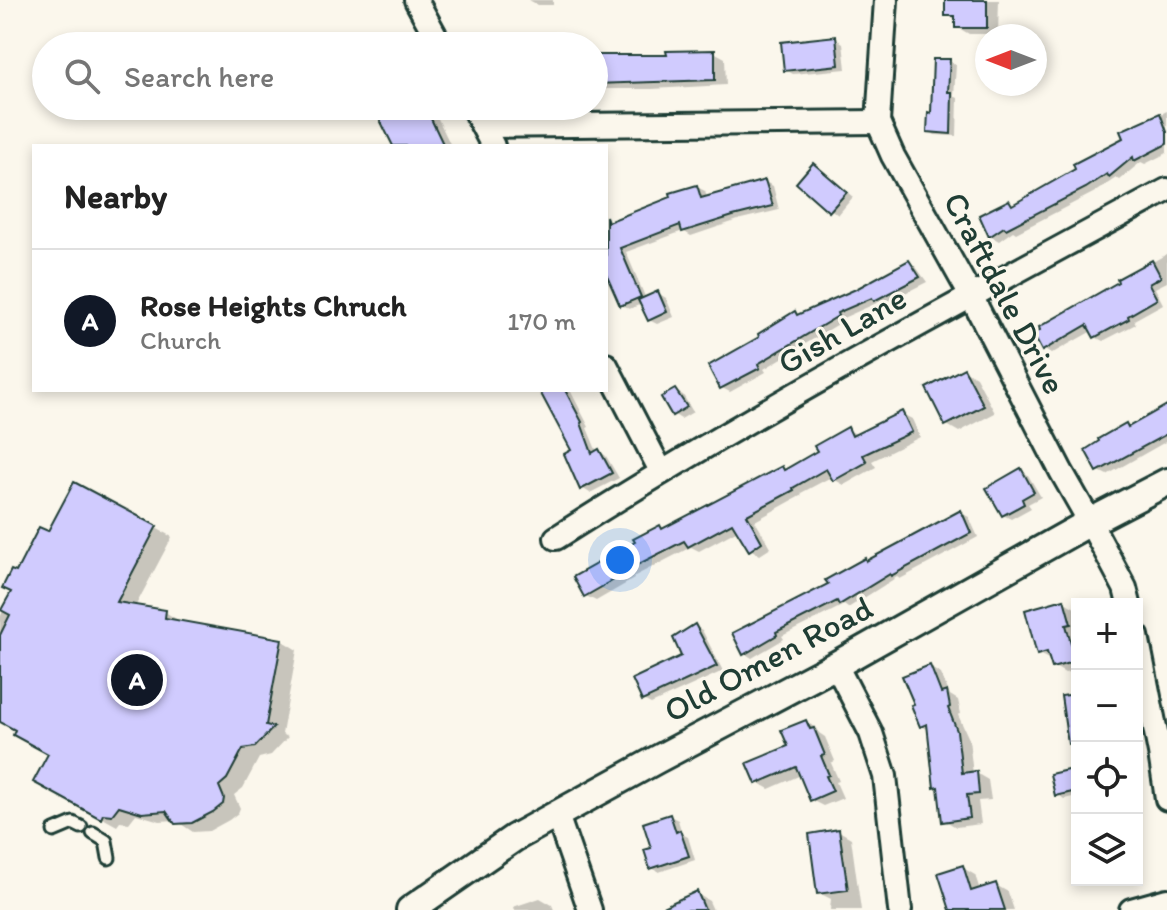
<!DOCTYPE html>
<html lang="en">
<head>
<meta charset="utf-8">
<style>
  :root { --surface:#fff; --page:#f6f6f6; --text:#222; --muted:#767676; --line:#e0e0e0; --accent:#111827 }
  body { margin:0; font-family:Itim,sans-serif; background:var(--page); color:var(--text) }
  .controls { position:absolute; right:24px; bottom:24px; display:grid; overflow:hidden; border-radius:0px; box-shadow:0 4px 12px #0003 }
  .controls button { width:72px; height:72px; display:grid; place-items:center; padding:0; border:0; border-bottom:2px solid var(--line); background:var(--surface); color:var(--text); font:40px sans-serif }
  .compass { position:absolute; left:975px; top:24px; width:72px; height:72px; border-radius:50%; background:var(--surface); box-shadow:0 4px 12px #0003; rotate:270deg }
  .you { position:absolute; left:620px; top:560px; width:28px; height:28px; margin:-20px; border:6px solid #fff; border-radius:50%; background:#1a73e8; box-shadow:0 0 0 12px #1a73e833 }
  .badge { display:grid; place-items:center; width:52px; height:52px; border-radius:50%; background:var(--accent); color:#fff; font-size:26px; font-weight:700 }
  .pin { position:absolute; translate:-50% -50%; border:4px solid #fff; box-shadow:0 2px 8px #0006 }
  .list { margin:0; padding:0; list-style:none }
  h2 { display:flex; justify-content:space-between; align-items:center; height:104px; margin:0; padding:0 32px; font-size:34px }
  h2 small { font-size:26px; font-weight:400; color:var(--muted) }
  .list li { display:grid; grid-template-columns:52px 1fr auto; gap:24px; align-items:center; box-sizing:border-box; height:144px; padding:0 32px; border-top:2px solid var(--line) }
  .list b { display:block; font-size:30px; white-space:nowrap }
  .list p { margin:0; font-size:26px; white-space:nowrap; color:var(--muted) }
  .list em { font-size:26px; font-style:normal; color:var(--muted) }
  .icon { flex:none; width:44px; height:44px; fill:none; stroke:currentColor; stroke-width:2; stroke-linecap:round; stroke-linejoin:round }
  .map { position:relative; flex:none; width:1167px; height:910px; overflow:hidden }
  .search { position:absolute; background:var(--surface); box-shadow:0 4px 12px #0003; left:32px; top:32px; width:576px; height:88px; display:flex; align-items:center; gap:20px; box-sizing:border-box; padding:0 28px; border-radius:44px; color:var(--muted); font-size:30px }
  .panel { position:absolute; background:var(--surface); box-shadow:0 4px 12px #0003; left:32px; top:144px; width:576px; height:248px; border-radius:0px }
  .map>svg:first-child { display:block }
</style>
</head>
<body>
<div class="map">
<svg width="1167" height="910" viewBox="0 0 1167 910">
  <rect width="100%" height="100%" fill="#fbf7ec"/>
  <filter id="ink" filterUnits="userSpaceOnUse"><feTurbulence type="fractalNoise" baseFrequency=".0125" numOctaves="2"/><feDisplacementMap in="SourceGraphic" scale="16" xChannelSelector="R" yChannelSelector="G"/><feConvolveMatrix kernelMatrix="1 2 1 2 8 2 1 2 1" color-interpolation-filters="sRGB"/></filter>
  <g filter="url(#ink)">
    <g fill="#0003">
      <polygon points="529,0 553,0 553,5 538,5"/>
      <polygon points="947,0 999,0 998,34 969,34 957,27 957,21 947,15"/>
      <polygon points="835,38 843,43 846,69 793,74 786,70"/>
      <polygon points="714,52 725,58 726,85 652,89 594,89 594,57 669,57"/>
      <polygon points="935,61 950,61 956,65 954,96 958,98 957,136 935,135 929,131 933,115"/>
      <polygon points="407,106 432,106 451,146 395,146"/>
      <polygon points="1167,111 1167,153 1145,164 1141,162 1119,180 1116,178 1095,192 1016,233 1013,231 999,241 990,236 1009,202 1015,206 1126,139 1123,132"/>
      <polygon points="821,170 853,197 838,215 798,183"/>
      <polygon points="765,182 773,186 779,210 741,219 691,236 683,231 626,252 646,299 658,293 666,298 674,317 657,324 649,320 642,304 629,309 622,305 606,269 606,232 697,187 705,191 707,199"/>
      <polygon points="1167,254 1167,282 1155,288 1163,304 1134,320 1136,324 1103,341 1095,337 1092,331 1051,354 1043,349 1121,282 1120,280"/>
      <polygon points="909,262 916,267 927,282 883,304 879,302 843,318 845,320 764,369 766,372 730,392 722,388 710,367 762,338 795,314 799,316 857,290"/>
      <polygon points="964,370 976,377 995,413 959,432 947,425"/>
      <polygon points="538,390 570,390 589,427 587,428 597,452 599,451 606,456 619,478 590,493 582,488 574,451 543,394"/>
      <polygon points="675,391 683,395 693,412 681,419 673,414"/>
      <polygon points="1167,408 1167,441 1107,475 1099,471 1126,426 1130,428"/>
      <polygon points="902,414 912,419 920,437 872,461 876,467 844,485 835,480 833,476 801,493 802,495 755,521 771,548 760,555 750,549 738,530 699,551 691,547 633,577 634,579 596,601 586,596 659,527 664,530 782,468 786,471 819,451 848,430 858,435"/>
      <polygon points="1021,470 1028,475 1041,497 1028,504 1031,508 1011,519 1003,515"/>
      <polygon points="961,513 969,517 978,537 900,579 897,577 848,608 844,605 782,636 784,639 752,658 744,653 831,585 868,562"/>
      <polygon points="156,528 172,537 135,607 165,612 181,622 281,640 297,650 282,734 288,737 271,755 259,758 243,788 234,795 240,808 238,813 229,820 209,831 193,832 175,820 160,821 136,814 129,823 120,822 117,826 36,781 51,754 18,730 0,720 0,617 13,592 16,575 49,534"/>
      <polygon points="1063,601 1075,608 1077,614 1077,670 1065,673 1053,666 1052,661 1039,654"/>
      <polygon points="695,626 702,630 723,671 651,704 643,700 684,657"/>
      <polygon points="929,667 941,674 950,695 958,700 961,714 958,715 969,739 973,774 976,773 988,780 991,800 978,801 981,824 956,827 944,820 940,788 936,786 929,730 922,726"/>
      <polygon points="1077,696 1077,756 1070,752 1063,698"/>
      <polygon points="806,722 817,728 819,733 825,737 835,761 831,763 839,781 836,782 843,798 823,806 811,800 801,775 769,789 757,782 791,747"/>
      <polygon points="1072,771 1077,774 1077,796 1064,799 1057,794"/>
      <polygon points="670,816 678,820 682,834 688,837 695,860 659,872 652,868 654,849"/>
      <polygon points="839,831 851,838 861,910 830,910 831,899 819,893"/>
      <polygon points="1137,858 1143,878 1137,880"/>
      <polygon points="963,868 975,875 980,890 996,885 1008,892 1014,910 952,910"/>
      <polygon points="1102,880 1135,880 1111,886"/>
      <polygon points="697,894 709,901 713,910 675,910"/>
      <polygon points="540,898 552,905 554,910 514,910 513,907"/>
    </g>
    <g fill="#d0cbfe" stroke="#1f3d34" stroke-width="2">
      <polygon points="945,0 987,0 987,28 955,28 955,16 945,16"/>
      <polygon points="836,36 839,65 784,71 781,42"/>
      <polygon points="715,50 715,80 594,84 594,55 667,55 666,51"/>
      <polygon points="933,59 950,59 948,92 952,92 951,134 927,132 928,112 931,113"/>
      <polygon points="403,106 425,106 444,146 393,146 379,118"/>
      <polygon points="1160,113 1167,132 1167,144 1134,161 1133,157 1109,177 1107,174 1086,188 1006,229 1004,227 989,237 979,215 1009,200 1012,205 1075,169 1073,164 1123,138 1120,131"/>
      <polygon points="813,163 847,192 829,212 796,183"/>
      <polygon points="765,180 773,206 733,216 682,232 680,225 620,248 641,297 620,306 606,274 606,216 608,222 671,197 670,193 697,185 701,198"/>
      <polygon points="909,260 920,277 874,301 872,298 837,313 838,316 758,364 760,368 720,389 708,366 759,337 758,334 795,311 797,315 856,289"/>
      <polygon points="1152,260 1161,277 1149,284 1157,299 1128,316 1129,319 1094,338 1087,325 1042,351 1033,334 1040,330 1039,327 1118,282 1117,279"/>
      <polygon points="658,291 667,312 648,321 638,300"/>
      <polygon points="964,368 984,406 945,426 926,388"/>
      <polygon points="675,389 687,407 672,416 661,397"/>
      <polygon points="539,390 565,390 582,422 581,423 592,453 599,449 612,473 580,490 564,454 571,450"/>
      <polygon points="1167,405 1167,434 1097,472 1085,450 1099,441 1098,439 1126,423 1128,427"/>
      <polygon points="902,411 912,432 863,455 867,462 833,481 826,469 793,488 794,490 747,515 762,542 749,551 732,523 688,547 684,541 625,571 626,573 584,597 573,577 635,542 633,539 660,525 662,529 782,466 784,470 817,451 814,446 848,427 852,436"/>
      <polygon points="1021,468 1034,492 1022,499 1024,504 1002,516 986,488"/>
      <polygon points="74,482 157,526 117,602 166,610 165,618 282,639 266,725 274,727 255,747 243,749 227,779 219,786 224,798 223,804 213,812 192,823 175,824 166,811 142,813 119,806 112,815 103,814 101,819 33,782 48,754 13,735 15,730 0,722 0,635 10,615 1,610 11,592 2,588 11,570 16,572 39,527 48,531"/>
      <polygon points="961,510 971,533 891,576 890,574 839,605 837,601 776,632 777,635 743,655 732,633 828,584 825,580 865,558 866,561"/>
      <polygon points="1064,599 1071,624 1066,625 1076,661 1052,668 1047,652 1037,655 1025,610"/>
      <polygon points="695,624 717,666 642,701 632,679 681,656 673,638"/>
      <polygon points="930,665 941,693 947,691 950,707 948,708 957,731 962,773 977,771 979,794 967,795 970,818 942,822 938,787 934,788 927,724 920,727 911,705 914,704 902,676"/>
      <polygon points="1077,694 1077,743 1068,744 1061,696"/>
      <polygon points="806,720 810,729 814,728 825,755 821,756 829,775 826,776 833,791 810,801 796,767 756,784 747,763 788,746 781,730"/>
      <polygon points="1072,769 1077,791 1055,796 1050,774"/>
      <polygon points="670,814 676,832 680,830 689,856 650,869 644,850 651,848 643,823"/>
      <polygon points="839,829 848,890 817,894 809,834"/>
      <polygon points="963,865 971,891 996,883 1005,910 950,910 938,873"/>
      <polygon points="697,891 705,910 656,910"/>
    </g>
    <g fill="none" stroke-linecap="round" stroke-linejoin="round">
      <g stroke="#1f3d34" stroke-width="17">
        <g id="service">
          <polyline points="54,831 73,823 81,827"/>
          <polyline points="93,833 106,841 109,858"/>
        </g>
      </g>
      <g stroke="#1f3d34" stroke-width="28">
        <g id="minor">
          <polyline points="416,0 441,46"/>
          <polyline points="886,0 878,122 893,156 971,296 1061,471 1090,522 1125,588 1129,604"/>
          <polyline points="472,106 493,146"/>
          <polyline points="483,126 878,122"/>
          <polyline points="606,365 661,471"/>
          <path d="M556 538C754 412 961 301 1167 190"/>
          <polyline points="1137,636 1160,753 1167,799"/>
          <polyline points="836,665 871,733 885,776 900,910"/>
          <polyline points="557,815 590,910"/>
          <polyline points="1131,910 1167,900"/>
        </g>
      </g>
      <g stroke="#1f3d34" stroke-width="32">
        <polyline id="tertiary" points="410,910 514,838 656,760 836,665 1090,522 1167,482"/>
      </g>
      <use href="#service" stroke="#fbf7ec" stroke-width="11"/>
      <use href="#minor" stroke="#fbf7ec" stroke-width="22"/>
      <use href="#tertiary" stroke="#fbf7ec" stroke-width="26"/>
    </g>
  </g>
  <g text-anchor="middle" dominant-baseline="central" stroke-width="6" stroke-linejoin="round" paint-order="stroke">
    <g font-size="34" fill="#1f3d34" stroke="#fbf7ec">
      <text transform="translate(1005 293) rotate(62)">Craftdale Drive</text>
      <text transform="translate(842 330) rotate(-30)">Gish Lane</text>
      <text transform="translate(768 659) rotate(-28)">Old Omen Road</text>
    </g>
  </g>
</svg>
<div class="controls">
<button>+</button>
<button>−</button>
<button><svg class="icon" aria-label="locate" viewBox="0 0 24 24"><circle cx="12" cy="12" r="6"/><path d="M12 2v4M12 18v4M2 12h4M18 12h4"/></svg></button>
<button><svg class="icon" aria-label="layers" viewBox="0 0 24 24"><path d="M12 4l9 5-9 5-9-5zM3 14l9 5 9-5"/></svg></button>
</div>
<svg class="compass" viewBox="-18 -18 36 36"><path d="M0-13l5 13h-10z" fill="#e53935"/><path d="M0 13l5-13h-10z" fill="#767676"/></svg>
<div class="you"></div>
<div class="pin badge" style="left:137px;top:680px">A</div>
<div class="search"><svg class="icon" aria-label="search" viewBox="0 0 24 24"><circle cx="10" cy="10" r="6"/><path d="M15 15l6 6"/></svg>Search here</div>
<section class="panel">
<h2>Nearby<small></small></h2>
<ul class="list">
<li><span class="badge">A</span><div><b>Rose Heights Chruch</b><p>Church</p></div><em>170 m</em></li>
</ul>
</section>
</div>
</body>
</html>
